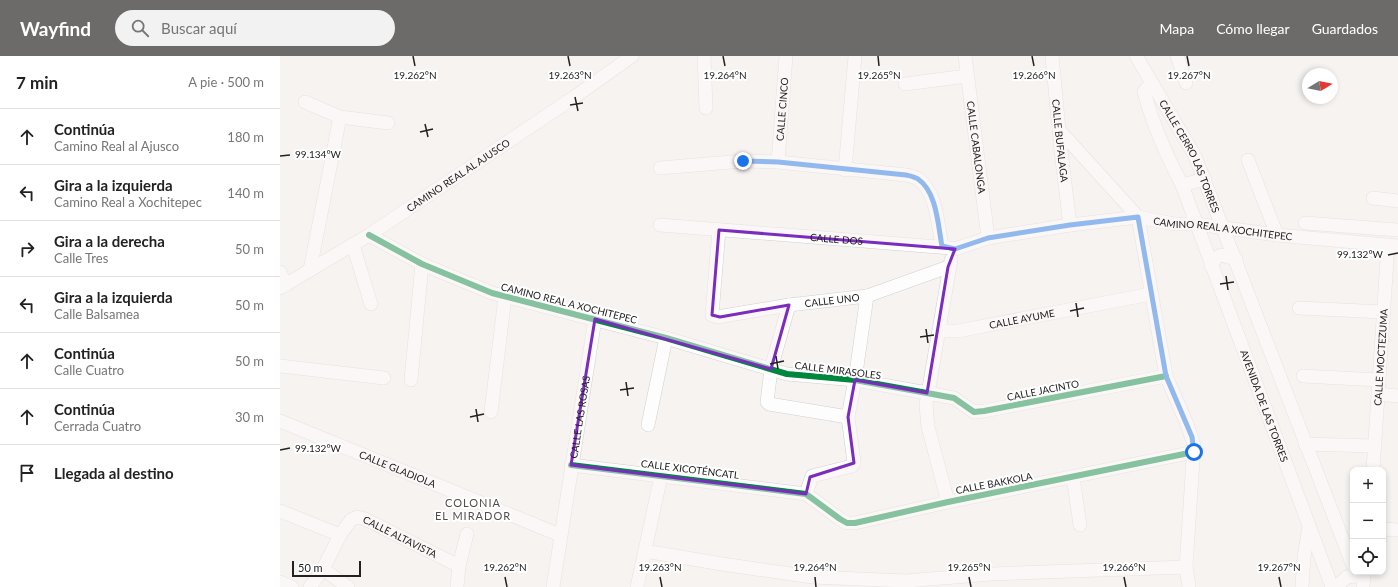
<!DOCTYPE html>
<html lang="es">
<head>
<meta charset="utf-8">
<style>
  :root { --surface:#fff; --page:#f2f2f2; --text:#222; --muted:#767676; --line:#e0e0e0; --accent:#6d6b6a }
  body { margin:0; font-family:Lato,sans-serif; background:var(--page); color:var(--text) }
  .controls { position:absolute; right:12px; bottom:12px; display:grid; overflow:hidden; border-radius:8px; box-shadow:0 2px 6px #0003 }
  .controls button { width:36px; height:36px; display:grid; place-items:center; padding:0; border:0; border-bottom:1px solid var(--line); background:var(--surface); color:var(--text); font:20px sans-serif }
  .compass { position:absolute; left:1022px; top:12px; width:36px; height:36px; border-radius:50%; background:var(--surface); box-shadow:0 2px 6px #0003; rotate:80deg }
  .scale { position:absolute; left:12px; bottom:10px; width:69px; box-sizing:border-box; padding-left:4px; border:2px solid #232221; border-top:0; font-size:11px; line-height:14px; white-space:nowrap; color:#232221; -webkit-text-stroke:3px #fff; paint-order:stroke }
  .stop { position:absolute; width:12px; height:12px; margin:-9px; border:3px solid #1a73e8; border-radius:50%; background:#fff }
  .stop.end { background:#1a73e8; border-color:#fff; box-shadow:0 1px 4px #0008 }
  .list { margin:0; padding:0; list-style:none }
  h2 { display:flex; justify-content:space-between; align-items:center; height:52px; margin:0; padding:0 16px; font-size:17px }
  h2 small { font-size:13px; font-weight:400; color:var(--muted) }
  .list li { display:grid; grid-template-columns:26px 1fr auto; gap:12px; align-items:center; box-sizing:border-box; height:56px; padding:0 16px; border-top:1px solid var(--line) }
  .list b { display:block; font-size:15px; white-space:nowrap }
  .list p { margin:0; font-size:13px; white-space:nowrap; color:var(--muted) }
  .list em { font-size:13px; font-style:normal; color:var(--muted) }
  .icon { flex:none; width:22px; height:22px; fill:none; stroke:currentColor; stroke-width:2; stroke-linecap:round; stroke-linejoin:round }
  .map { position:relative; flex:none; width:1118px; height:531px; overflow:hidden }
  header { display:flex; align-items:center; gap:24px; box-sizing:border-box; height:56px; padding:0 20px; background:var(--accent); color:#fff }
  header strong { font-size:19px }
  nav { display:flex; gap:22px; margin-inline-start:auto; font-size:14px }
  .search { width:280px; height:36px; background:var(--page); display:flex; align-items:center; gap:10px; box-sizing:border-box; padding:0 14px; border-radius:22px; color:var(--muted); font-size:15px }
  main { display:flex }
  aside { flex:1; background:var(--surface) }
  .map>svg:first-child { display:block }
</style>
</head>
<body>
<header>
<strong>Wayfind</strong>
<div class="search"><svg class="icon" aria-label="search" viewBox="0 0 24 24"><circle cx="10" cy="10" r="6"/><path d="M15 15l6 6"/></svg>Buscar aquí</div>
<nav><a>Mapa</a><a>Cómo llegar</a><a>Guardados</a></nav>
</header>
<main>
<aside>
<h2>7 min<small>A pie · 500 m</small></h2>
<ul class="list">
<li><svg class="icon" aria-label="ahead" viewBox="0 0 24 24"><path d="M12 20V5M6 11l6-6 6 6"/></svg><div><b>Continúa</b><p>Camino Real al Ajusco</p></div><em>180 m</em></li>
<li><svg class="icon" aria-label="left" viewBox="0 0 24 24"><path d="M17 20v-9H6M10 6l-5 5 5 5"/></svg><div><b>Gira a la izquierda</b><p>Camino Real a Xochitepec</p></div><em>140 m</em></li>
<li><svg class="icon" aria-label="right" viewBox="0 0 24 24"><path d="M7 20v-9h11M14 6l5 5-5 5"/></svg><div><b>Gira a la derecha</b><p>Calle Tres</p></div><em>50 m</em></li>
<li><svg class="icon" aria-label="left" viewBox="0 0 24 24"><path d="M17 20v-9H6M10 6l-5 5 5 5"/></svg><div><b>Gira a la izquierda</b><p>Calle Balsamea</p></div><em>50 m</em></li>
<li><svg class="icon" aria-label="ahead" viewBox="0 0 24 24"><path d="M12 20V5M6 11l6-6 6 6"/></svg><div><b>Continúa</b><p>Calle Cuatro</p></div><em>50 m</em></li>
<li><svg class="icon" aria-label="ahead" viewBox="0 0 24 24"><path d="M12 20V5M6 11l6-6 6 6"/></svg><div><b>Continúa</b><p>Cerrada Cuatro</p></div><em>30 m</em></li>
<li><svg class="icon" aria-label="arrive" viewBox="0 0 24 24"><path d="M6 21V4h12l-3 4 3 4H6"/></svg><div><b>Llegada al destino</b></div></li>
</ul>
</aside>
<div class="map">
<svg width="1118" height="531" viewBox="0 0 1118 531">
  <rect width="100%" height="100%" fill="#f6f3f1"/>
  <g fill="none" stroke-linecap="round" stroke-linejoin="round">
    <g stroke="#d2d0ce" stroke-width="14">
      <g id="minor">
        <polyline points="424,0 426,52"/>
        <path id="s1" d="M685 0 708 182"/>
        <path id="s2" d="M772 0 781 95 790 169"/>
        <path id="s3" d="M856 0 915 100 1073 510"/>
        <polyline points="897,0 906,27"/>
        <polyline points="625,28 687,20"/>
        <path id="s4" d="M873 29 866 33 864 36C873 69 886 99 902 129L1052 531"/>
        <polyline points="25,46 60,61 108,67"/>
        <polyline points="780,75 858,161 886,320 907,368 914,389 906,511 909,531"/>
        <polyline points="968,104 997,179"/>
        <path id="s5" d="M498 106 506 0"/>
        <path d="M380 112 463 105 498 106 626 119C630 120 635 121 638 123 657 136 658 170 662 190"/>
        <polyline points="565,114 575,0"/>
        <polyline points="902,129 925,123"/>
        <polyline points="1093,142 1118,145"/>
        <polyline points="1025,167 1118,174"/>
        <path id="s6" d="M380 169 671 192"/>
        <path id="s7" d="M439 174 432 259 437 261 509 249 587 240 668 211"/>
        <polyline points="89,179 142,208 212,237 386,282 507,318 575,324 647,337 674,342 694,356 704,355 886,320"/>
        <polyline points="73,189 91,248"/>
        <path id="s8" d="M675 193 708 182 790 169 858 161 894 168H916L997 179 1118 190"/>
        <polyline points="931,210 936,202 941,199 956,203"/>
        <polyline points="30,214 60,61"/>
        <polyline points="0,216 6,229"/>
        <path id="s9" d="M0 232 89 179 293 42 352 0"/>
        <polyline points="509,249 491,313 487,346 489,348 568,361"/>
        <polyline points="1019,252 1104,256"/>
        <path id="s10" d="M660 275H678L871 238"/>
        <polyline points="0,310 104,322"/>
        <polyline points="1023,320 1099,324"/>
        <polyline points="131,324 142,208"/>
        <polyline points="1098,338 1118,340"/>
        <polyline points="211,356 225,241"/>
        <path id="s11" d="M0 365 280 479"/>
        <polyline points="368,369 386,282"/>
        <polyline points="1025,388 1095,390"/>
        <polyline points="291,409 526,438 560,463 567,467 575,467 668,446 914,396"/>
        <path id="s12" d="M1093 414 1108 189"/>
        <polyline points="793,421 800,469"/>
        <polyline points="526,438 532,420 572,410 574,407 568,361 575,324 587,240"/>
        <polyline points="668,446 648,371 646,349 671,204"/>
        <polyline points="0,455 60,479"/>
        <polyline points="1103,473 1118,474"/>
        <polyline points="365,495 442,508 532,521 626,525 711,518 906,511"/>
        <polyline points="43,513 68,531"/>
        <polyline points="0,526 12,531"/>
        <path id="s13" d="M30 531 43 513 60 479 71 464 77 461 85 463 179 510"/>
        <polyline points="177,531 179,510 187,478"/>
        <path id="s14" d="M273 531 315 263"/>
        <polyline points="357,531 381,420"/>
        <polyline points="1022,531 1024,501 1029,471"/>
        <polyline points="1056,531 1067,521 1077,520"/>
        <polyline points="1083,531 1084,516"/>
      </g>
    </g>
    <use href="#minor" stroke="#fefdfd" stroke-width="13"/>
    <g stroke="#fff" stroke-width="8">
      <g id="cycleway">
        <polyline points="89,179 142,208 212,237 386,282 507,318 575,324 647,337 674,342 694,356 704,355 886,320"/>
        <polyline points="291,409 526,438 560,463 567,467 575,467 668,446 914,396"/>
      </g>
    </g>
    <use href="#cycleway" stroke="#00873e" stroke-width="6"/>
  </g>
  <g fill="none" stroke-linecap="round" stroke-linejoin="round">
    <path stroke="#1a73e8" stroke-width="5" d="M463 105 498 106 626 119C630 120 635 121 638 123 657 136 658 170 662 190L675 193 708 182 790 169 858 161 886 320 912 381 914 396"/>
  </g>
  <path d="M0 0H1118V531H0ZM439 174 675 193 668 211 647 337 575 324 568 361 574 407 530 421 526 438 291 409 315 263 491 313 509 249 440 261 432 259Z" fill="#f6f3f1" fill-opacity=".55" fill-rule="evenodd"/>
  <path fill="none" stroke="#7b2cbf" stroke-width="3" stroke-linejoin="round" d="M439 174 675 193 668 211 647 337 575 324 568 361 574 407 530 421 526 438 291 409 315 263 491 313 509 249 440 261 432 259Z"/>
  <path fill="none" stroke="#232221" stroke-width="1.5" d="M133 0 135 10M288 0 290 10M443 0 445 10M598 0 599 10M752 0 754 10M907 0 909 10M295 41 298 55M290 49 303 47M145 68 148 81M140 76 153 73M0 100 10 99M1108 199 1118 197M946 220 948 234M940 228 954 226M796 247 798 261M790 255 804 252M646 273 648 287M640 281 654 279M496 300 498 313M490 308 504 305M346 326 348 340M340 334 354 332M196 353 198 366M190 361 204 358M0 394 10 392M225 521 227 531M380 521 382 531M535 521 536 531M689 521 691 531M844 521 846 531M999 521 1001 531"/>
  <g text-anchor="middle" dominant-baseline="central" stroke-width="4" stroke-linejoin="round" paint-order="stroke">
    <g font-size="10" fill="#232221" stroke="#fff">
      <text stroke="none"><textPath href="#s5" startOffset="53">CALLE CINCO</textPath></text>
      <text stroke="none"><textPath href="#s2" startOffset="85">CALLE BUFALAGA</textPath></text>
      <text stroke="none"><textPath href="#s1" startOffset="92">CALLE CABALONGA</textPath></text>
      <text stroke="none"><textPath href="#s3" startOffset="114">CALLE CERRO LAS TORRES</textPath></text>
      <text stroke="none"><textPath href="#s9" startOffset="211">CAMINO REAL AL AJUSCO</textPath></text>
      <text stroke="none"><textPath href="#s8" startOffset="272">CAMINO REAL A XOCHITEPEC</textPath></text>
      <text stroke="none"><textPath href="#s6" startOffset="177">CALLE DOS</textPath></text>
      <text stroke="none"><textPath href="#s7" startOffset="207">CALLE UNO</textPath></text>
      <text transform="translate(289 247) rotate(14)">CAMINO REAL A XOCHITEPEC</text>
      <text stroke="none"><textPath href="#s10" startOffset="83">CALLE AYUME</textPath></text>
      <text stroke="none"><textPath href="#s12" startOffset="113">CALLE MOCTEZUMA</textPath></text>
      <text transform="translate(558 314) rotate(7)">CALLE MIRASOLES</text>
      <text transform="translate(763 334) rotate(-11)">CALLE JACINTO</text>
      <text stroke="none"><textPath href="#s4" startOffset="348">AVENIDA DE LAS TORRES</textPath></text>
      <text stroke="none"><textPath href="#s14" startOffset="172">CALLE LAS ROSAS</textPath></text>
      <text stroke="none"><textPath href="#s11" startOffset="127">CALLE GLADIOLA</textPath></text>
      <text transform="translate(410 413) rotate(7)">CALLE XICOTÉNCATL</text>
      <text transform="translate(714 427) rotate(-11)">CALLE BAKKOLA</text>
      <text stroke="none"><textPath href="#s13" startOffset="133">CALLE ALTAVISTA</textPath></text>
    </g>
    <g font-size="11" letter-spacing="1" fill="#524e4c" stroke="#fff">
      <text x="193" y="446">COLONIA<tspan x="193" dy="13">EL MIRADOR</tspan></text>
    </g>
  </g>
  <g font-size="10" text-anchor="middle" fill="#232221" stroke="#fff" stroke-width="4" stroke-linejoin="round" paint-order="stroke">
    <text x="135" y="23">19.262°N</text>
    <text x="290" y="23">19.263°N</text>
    <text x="445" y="23">19.264°N</text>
    <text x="599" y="23">19.265°N</text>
    <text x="754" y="23">19.266°N</text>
    <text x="909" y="23">19.267°N</text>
    <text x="38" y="102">99.134°W</text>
    <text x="1080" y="202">99.132°W</text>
    <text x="38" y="396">99.132°W</text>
    <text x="225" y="515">19.262°N</text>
    <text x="380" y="515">19.263°N</text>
    <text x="535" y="515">19.264°N</text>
    <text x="689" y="515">19.265°N</text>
    <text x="844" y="515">19.266°N</text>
    <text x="999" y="515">19.267°N</text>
  </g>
</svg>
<div class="controls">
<button>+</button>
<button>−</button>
<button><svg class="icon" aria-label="locate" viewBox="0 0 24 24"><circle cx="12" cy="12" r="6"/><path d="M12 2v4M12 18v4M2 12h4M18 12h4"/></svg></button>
</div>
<svg class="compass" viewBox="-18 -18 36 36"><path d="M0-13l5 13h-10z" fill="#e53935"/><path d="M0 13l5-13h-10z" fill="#767676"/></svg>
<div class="scale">50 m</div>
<div class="stop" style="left:914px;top:396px"></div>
<div class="stop end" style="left:463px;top:105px"></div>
</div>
</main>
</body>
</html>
